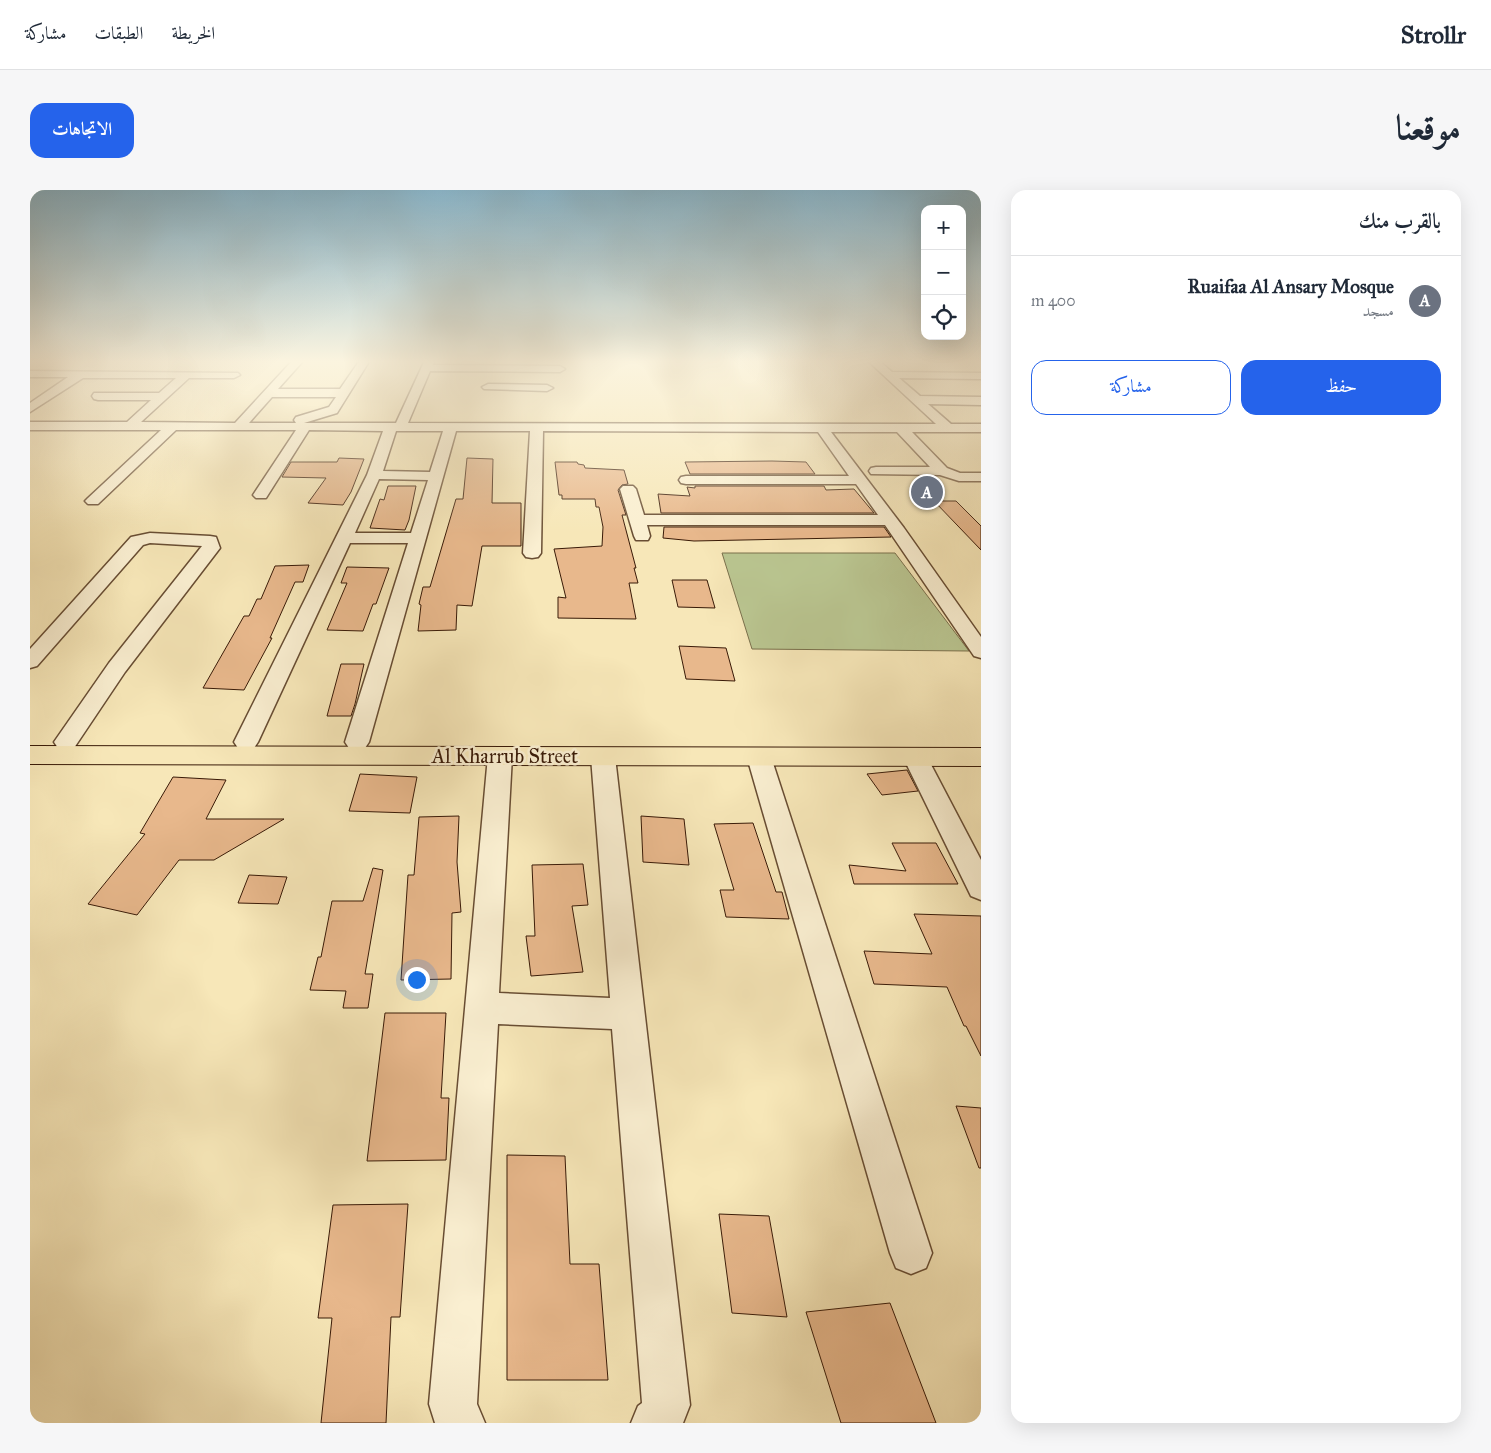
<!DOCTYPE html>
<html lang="ar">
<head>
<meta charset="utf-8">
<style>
  :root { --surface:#fff; --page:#f6f6f7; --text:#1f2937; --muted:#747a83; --line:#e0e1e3; --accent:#2563eb }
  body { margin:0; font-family:"IM FELL Great Primer",Amiri,serif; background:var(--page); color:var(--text); direction:rtl }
  .controls { position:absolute; right:15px; top:15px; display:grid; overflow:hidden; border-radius:10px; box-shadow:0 5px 20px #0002 }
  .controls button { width:45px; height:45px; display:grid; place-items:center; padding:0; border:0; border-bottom:1px solid var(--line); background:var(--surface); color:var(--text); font:25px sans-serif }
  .you { position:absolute; left:386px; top:789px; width:18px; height:18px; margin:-12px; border:4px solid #fff; border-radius:50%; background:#1a73e8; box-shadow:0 0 0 8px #1a73e833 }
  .badge { display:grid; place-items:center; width:32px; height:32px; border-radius:50%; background:var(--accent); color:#fff; font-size:16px; font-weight:700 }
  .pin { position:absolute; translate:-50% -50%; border:2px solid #fff; box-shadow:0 1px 5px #0006 }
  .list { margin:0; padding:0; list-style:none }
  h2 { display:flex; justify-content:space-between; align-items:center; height:65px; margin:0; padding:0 20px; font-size:21px }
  h2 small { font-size:16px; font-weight:400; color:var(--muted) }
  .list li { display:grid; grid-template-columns:32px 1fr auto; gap:15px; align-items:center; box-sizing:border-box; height:90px; padding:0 20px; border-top:1px solid var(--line) }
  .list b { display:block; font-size:19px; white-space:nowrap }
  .list p { margin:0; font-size:16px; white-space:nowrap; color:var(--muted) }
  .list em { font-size:16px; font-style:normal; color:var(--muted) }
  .actions { display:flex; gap:10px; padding:15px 20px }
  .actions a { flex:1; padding:11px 0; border:1px solid var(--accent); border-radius:15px; text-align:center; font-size:18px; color:var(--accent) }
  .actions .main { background:var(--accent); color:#fff }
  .icon { flex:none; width:28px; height:28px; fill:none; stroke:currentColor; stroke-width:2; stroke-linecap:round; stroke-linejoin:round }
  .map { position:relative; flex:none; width:951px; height:1233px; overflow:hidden; direction:ltr; border-radius:15px }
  header { display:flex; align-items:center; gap:30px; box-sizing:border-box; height:70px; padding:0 25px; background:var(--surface); border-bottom:1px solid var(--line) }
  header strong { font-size:24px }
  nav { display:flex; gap:28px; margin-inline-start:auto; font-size:18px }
  .intro { display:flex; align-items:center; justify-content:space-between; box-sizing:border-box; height:120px; padding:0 30px }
  h1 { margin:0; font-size:35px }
  .button { padding:12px 22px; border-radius:15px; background:var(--accent); color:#fff; font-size:18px; font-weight:700 }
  main { display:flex; gap:30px; padding:0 30px }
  aside { flex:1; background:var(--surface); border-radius:15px; box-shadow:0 5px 20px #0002 }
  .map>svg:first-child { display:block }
</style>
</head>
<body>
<header>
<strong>Strollr</strong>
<nav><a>الخريطة</a><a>الطبقات</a><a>مشاركة</a></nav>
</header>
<div class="intro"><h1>موقعنا</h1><a class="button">الاتجاهات</a></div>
<main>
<aside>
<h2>بالقرب منك<small></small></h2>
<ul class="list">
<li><span class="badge" style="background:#6b7280">A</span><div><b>Ruaifaa Al Ansary Mosque</b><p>مسجد</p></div><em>400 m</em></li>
</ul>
<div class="actions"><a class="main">حفظ</a><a>مشاركة</a></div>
</aside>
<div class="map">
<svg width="951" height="1233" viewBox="0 0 951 1233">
  <rect width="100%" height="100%" fill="#f7e7b8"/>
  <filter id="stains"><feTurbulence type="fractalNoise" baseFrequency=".004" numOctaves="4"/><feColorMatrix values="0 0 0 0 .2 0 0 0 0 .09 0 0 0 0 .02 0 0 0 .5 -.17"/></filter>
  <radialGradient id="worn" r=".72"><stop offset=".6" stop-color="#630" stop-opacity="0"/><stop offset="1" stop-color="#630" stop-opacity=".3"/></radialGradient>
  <polygon fill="#bac691" stroke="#7a704c" points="692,363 865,363 939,461 722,459"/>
  <g fill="#e8b88c" stroke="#391a07">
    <polygon points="309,268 334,269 321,302 313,315 278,313 296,288 252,287 261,272 307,272"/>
    <polygon points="437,268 463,269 462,313 491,313 491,356 452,356 442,416 427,415 426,440 388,441 391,415 389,414 393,397 400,397 426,309 433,309"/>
    <polygon points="742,271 776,272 785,284 660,284 655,272"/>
    <polygon points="525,272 547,272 548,274 554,275 555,278 594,280 598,294 592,295 588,300 596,325 592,325 606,378 604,378 608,393 599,393 606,429 528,428 528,407 536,408 524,359 572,356 573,337 569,317 566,317 565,309 532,309 532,305 529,305"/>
    <polygon points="358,296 386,296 379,330 375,340 340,338 350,309 354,310"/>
    <polygon points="665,296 794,296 796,300 824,299 844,323 631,323 628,304 660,306 657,297 665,298"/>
    <polygon points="904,311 926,311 951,336 951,360"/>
    <polygon points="634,337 854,337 861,347 664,351 633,348"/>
    <polygon points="279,375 273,392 265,392 240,448 242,448 214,500 173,498 214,426 219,426 227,409 231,409 245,376"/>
    <polygon points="317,377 359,378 346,414 343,414 333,441 297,440 317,393 311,393"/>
    <polygon points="642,390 677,390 685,418 648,417"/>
    <polygon points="649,456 696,458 705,491 656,489"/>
    <polygon points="311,474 334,474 325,514 321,526 297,526"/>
    <polygon points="877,580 888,601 852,605 837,584"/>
    <polygon points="330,584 387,587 380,623 319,621"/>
    <polygon points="143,587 196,590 176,629 254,629 184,670 149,670 107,725 58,714 115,644 110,643"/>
    <polygon points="429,626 427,672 431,722 422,723 421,789 371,790 378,685 384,685 389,627"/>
    <polygon points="611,626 654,629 659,675 613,672"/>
    <polygon points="723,633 746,702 752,702 759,729 696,727 690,700 704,700 684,634"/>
    <polygon points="862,653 906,653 928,694 824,694 819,675 876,681"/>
    <polygon points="553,674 558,715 542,716 553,782 501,786 496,746 505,746 502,675"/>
    <polygon points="343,678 353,680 335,784 343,784 338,818 313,818 316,801 280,800 288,767 291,767 302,711 333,711"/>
    <polygon points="219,685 257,687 248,714 208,713"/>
    <polygon points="884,724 951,726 951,866 936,836 934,836 917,797 844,794 834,761 902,764"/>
    <polygon points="355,823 416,823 411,908 419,908 416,970 337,971"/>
    <polygon points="926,916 951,918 951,978 949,978"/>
    <polygon points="477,965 535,966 540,1074 569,1074 578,1190 477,1190"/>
    <polygon points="378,1014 370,1127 361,1127 356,1233 291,1233 302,1128 288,1128 303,1015"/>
    <polygon points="689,1024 739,1026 757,1127 702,1123"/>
    <polygon points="860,1113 906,1233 811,1233 776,1122"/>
  </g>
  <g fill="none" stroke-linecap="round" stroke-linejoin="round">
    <g stroke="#684d33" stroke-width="3">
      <g id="minor">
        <path d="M263 170H274L248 199H310L330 170H340L307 223 274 233H366L395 170H405L403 175 530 176 535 179 530 182 400 181 378 233 906 234 837 170H848L862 182 951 183V189L869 188 890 206 951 207V215L898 214 921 234H951V242H882L917 278 930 283H951V291H929L910 285 841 284 839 281 841 278 846 277H900L867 242H801L874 338 951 447V468L944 466 855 335H617L620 346 618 350H606L604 346 590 299 593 296H603L606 299 614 325H848L826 294H656L651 293 649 290 651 287 656 286H819L788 242 513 241 511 363 508 367 502 368 496 367 493 363 500 241H426L339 552 335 558 327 560 319 558 315 552 378 353H320L228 552 224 558 216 560 208 558 204 552 337 285 353 241 279 240 236 308H226L223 305 266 240H146L68 314H58L55 311 58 308 131 240H0V232H97L121 210H68L64 209 62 206 64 203H129L146 188H53L0 222V213L38 187H0V181L208 183 210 185 204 188H159L111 232 205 233ZM242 207H306L299 217 266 227 264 230 266 233H219ZM366 241H413L400 282 353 281ZM349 289 398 290 381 343H325Z"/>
        <polygon points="458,194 517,195 523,198 517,201 454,199 452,197"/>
        <polygon points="120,343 180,346 186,347 190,358 95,482 44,558 36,560 28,558 24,552 79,473 172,356 120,353 113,355 7,476 0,478 0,459 101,347"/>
        <polygon points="470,558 479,560 482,566 469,803 580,808 561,567 564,561 573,559 582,561 585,567 660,1215 653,1233 601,1233 608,1216 612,1213 582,839 468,834 447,1214 455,1233 405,1233 399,1214 458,566 461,560"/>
        <polygon points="729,559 738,561 741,567 902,1063 896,1078 881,1084 866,1078 860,1063 717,567 720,561"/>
        <polygon points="885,559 894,561 897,567 951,670 951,710 941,706 873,567 876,561"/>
      </g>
    </g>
    <g stroke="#391a07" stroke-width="2">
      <polygon id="major" points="0,556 951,558 951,576 0,574"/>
    </g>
    <use href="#minor" fill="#faefd1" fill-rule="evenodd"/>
    <use href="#major" fill="#f7e7b8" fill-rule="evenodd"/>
  </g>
  <linearGradient id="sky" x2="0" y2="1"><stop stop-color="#8ab9d0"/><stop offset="0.5" stop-color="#fbf4df"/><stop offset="1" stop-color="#fbf4df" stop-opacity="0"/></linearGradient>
  <rect width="951" height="343" fill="url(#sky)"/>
  <g text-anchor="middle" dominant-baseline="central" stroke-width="5" stroke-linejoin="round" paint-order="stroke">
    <g font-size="20" fill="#391a07" stroke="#faefd1">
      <text x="475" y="566">Al Kharrub Street</text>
    </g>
  </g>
  <rect width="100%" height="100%" filter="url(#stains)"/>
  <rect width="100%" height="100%" fill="url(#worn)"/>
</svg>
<div class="controls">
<button>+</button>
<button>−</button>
<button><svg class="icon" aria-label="locate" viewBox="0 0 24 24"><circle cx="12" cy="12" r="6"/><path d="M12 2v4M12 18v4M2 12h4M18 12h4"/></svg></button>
</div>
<div class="you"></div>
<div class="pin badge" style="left:897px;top:302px;background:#6b7280">A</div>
</div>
</main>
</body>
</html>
